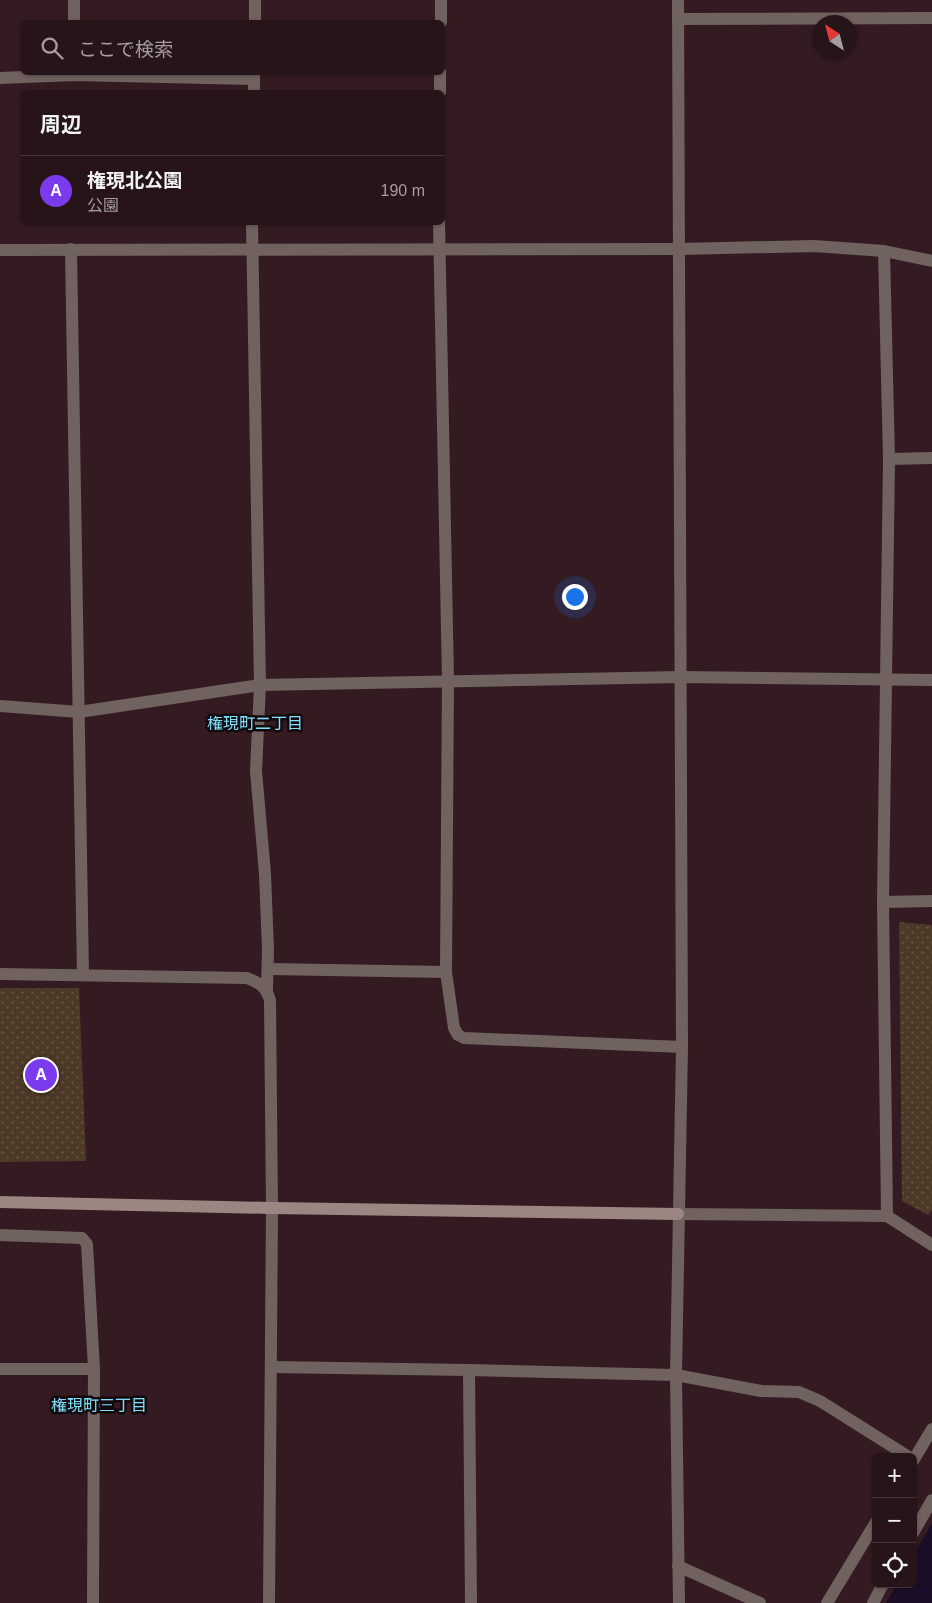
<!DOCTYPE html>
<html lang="ja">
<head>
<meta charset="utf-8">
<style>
  :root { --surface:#271419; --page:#2f1d22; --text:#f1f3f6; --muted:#a49ea2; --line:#433338; --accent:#7c3aed }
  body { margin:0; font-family:Arial,"Noto Sans JP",sans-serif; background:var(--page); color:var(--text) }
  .controls { position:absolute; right:15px; bottom:15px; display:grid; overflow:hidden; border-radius:8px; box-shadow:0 1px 4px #0004 }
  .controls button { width:45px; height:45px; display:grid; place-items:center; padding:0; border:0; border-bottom:1px solid var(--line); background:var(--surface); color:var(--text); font:25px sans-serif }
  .compass { position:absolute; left:812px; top:15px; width:45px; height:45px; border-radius:50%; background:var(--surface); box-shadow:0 1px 4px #0004; rotate:324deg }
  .you { position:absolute; left:574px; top:596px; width:18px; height:18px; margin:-12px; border:4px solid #fff; border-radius:50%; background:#1a73e8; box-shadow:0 0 0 8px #1a73e833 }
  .badge { display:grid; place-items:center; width:32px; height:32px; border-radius:50%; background:var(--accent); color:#fff; font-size:16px; font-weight:700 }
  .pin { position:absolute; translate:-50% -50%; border:2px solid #fff; box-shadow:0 1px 5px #0006 }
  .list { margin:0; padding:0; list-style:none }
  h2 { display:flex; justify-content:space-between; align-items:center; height:65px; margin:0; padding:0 20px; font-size:21px }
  h2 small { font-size:16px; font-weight:400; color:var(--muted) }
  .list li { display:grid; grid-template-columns:32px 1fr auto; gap:15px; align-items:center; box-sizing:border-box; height:70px; padding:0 20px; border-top:1px solid var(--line) }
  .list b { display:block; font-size:19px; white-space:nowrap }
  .list p { margin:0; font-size:16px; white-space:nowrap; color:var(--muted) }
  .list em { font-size:16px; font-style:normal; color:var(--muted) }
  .icon { flex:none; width:28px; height:28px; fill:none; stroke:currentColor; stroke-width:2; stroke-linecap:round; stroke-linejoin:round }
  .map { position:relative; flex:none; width:932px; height:1603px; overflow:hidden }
  .search { position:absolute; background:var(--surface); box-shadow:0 1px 4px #0004; left:20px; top:20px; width:425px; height:55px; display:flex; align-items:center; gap:12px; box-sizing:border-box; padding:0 18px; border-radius:8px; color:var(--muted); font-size:19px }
  .panel { position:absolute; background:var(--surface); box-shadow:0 1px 4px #0004; left:20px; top:90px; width:425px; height:135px; border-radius:8px }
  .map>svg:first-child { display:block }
</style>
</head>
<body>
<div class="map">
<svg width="932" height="1603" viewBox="0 0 932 1603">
  <defs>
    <pattern id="park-dots" width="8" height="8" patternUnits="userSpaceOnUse" patternTransform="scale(1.25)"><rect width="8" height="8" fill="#4d3927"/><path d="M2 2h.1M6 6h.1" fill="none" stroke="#685646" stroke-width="1.8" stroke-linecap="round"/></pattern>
  </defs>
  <rect width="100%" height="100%" fill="#341b21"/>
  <g fill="url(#park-dots)">
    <polygon points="899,922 932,925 932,1210 928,1215 902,1201"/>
    <polygon points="0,988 79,988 86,1161 0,1162"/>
  </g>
  <polygon fill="#1b0d28" points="932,1523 932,1603 886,1603 897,1584 913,1584 913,1556"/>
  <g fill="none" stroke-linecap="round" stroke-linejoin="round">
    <g stroke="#70625f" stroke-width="12">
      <polyline points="74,0 74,22"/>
      <polyline points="678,0 682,1047 676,1375 679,1603"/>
      <polyline points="678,19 932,18"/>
      <polyline points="255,22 255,0"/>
      <polyline points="441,22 441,0"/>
      <polyline points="0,78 74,75 254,79"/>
      <polyline points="254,92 254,72"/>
      <polyline points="440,92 440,72"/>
      <polyline points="252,222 260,685 256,771 265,874 268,949 267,989"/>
      <polyline points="439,222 448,680 446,972 454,1028 458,1035 464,1038 682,1047"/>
      <polyline points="71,249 83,975"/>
      <polyline points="0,250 680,249 814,246 884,251 932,261"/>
      <polyline points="884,251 889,459 883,902 887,1216"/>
      <polyline points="889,459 932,458"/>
      <polyline points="0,706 79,712 260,685 681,677 932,680"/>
      <polyline points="883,902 932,901"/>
      <polyline points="268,969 446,972"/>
      <path d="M0 974 247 978C260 983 266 987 270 1000L272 1208 269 1603"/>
      <polyline points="678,1214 887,1216 932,1245"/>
      <polyline points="0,1235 82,1238 87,1244 94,1369 93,1603"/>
      <polyline points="271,1367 469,1370 676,1375 761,1391 799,1392 820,1401 909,1457"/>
      <polyline points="0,1369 94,1369"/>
      <polyline points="469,1370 471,1603"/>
      <polyline points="913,1461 932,1429"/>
      <polyline points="913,1533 932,1500"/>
      <polyline points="678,1566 760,1603"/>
      <polyline points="827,1603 876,1522"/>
      <polyline points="873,1603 883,1584"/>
    </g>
    <polyline stroke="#9c8681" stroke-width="12" points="0,1202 272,1208 678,1214"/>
  </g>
  <g text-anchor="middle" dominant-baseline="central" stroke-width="5" stroke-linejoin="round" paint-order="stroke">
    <g font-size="16" fill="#7ee0fc" stroke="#14090c">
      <text x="255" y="723">権現町二丁目</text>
      <text x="99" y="1405">権現町三丁目</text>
    </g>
  </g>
</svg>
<div class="controls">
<button>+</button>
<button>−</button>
<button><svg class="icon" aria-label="locate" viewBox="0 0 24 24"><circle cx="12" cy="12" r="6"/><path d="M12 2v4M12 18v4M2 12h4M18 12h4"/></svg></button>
</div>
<svg class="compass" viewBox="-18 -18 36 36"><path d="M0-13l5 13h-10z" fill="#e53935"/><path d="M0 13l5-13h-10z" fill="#a49ea2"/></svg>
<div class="you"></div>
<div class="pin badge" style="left:41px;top:1075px">A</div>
<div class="search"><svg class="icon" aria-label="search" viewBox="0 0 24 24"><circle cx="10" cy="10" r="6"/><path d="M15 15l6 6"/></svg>ここで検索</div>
<section class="panel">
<h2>周辺<small></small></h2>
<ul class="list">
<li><span class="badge">A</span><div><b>権現北公園</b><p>公園</p></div><em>190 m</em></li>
</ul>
</section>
</div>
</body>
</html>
